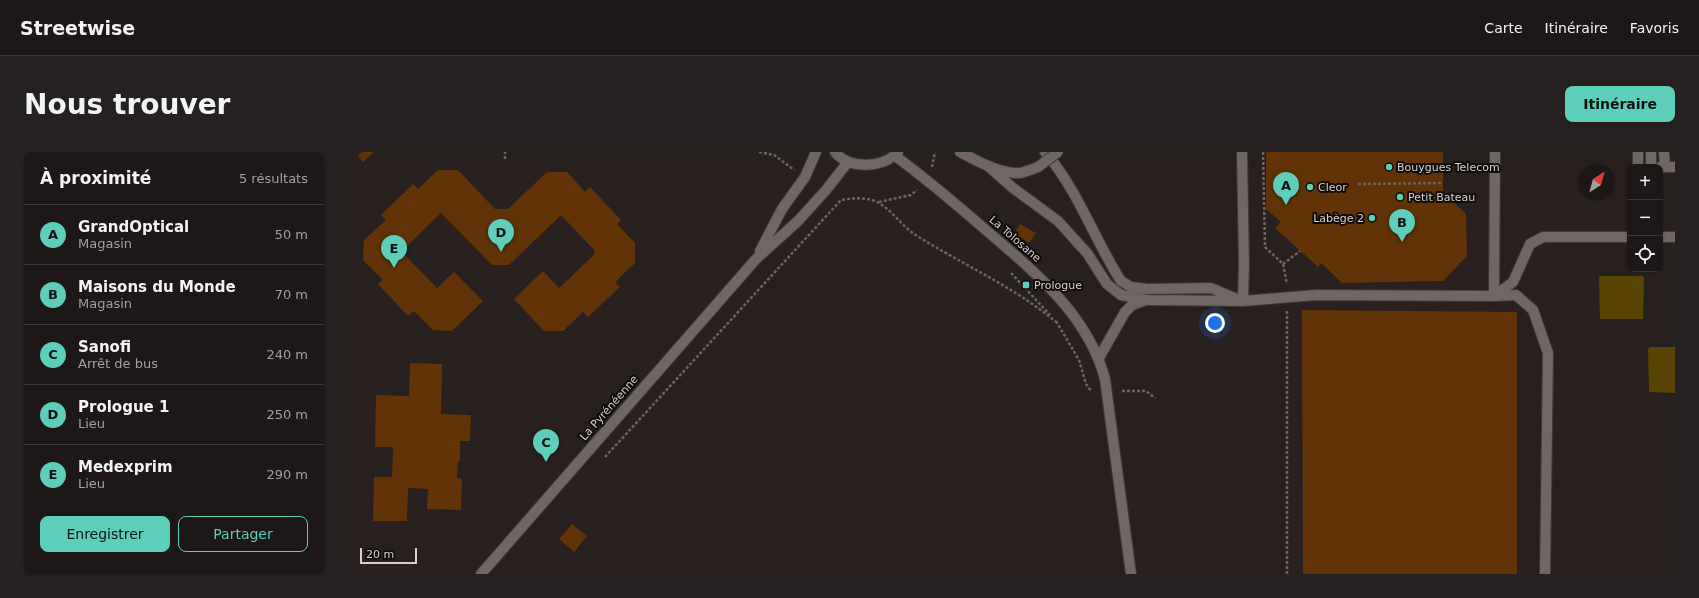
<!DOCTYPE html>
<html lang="fr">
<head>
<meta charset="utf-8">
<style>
  :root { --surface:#1d1817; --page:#252120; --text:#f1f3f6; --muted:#a0a0a1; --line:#3b3736; --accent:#5cceba }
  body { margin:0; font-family:"DejaVu Sans",sans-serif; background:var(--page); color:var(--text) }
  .controls { position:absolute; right:12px; top:12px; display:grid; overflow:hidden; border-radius:8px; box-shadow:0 1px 3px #0004 }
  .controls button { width:36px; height:36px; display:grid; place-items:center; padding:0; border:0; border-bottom:1px solid var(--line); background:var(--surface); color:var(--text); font:20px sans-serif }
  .compass { position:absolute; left:1231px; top:12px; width:36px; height:36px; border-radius:50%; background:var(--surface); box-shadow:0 1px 3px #0004; rotate:36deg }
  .scale { position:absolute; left:12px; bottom:10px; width:57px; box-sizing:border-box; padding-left:4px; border:2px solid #d6d1d0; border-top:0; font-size:11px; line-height:14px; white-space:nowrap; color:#d6d1d0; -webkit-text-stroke:3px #0e0b0a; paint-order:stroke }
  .you { position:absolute; left:867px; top:171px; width:14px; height:14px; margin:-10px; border:3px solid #fff; border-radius:50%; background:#1a73e8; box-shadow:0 0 0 6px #1a73e833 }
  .badge { display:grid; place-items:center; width:26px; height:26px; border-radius:50%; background:var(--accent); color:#111; font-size:13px; font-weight:700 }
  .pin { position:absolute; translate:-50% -33px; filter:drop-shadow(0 1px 2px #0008) }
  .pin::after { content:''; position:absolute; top:21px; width:14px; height:12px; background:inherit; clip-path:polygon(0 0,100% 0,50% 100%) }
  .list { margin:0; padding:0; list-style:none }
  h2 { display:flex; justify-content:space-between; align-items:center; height:52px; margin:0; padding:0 16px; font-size:17px }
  h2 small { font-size:13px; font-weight:400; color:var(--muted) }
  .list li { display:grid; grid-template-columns:26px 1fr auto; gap:12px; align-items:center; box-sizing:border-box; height:60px; padding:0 16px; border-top:1px solid var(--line) }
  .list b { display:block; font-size:15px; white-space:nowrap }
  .list p { margin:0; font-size:13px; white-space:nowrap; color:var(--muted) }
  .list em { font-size:13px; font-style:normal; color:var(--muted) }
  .actions { display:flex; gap:8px; padding:12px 16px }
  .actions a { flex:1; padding:9px 0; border:1px solid var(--accent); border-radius:8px; text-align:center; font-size:14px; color:var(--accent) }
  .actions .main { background:var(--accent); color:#111 }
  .icon { flex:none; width:22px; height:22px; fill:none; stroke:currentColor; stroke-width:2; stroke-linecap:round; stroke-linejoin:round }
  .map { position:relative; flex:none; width:1327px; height:422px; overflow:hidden; border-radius:8px }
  header { display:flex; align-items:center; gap:24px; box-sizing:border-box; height:56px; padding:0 20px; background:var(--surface); border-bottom:1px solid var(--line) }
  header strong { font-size:19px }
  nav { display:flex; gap:22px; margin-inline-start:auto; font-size:14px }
  .intro { display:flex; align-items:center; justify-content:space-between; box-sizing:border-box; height:96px; padding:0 24px }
  h1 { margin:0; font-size:28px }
  .button { padding:10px 18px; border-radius:8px; background:var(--accent); color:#111; font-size:14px; font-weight:700 }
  main { display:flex; gap:24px; padding:0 24px }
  aside { flex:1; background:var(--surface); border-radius:8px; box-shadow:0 1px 3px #0004 }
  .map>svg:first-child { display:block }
</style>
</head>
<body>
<header>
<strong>Streetwise</strong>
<nav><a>Carte</a><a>Itinéraire</a><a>Favoris</a></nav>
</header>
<div class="intro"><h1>Nous trouver</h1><a class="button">Itinéraire</a></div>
<main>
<aside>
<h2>À proximité<small>5 résultats</small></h2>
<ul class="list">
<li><span class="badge">A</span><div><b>GrandOptical</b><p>Magasin</p></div><em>50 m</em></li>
<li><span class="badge">B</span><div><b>Maisons du Monde</b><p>Magasin</p></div><em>70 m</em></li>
<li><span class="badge">C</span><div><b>Sanofi</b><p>Arrêt de bus</p></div><em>240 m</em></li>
<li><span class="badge">D</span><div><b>Prologue 1</b><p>Lieu</p></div><em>250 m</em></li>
<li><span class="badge">E</span><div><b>Medexprim</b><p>Lieu</p></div><em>290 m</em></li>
</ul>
<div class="actions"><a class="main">Enregistrer</a><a>Partager</a></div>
</aside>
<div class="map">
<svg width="1327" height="422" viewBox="0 0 1327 422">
  <rect width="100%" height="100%" fill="#27201f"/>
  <g fill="#594403">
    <polygon points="1253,124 1294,124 1296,126 1295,167 1252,167 1251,125"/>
    <polygon points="1302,195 1327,195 1327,241 1301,240 1300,197"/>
  </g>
  <g fill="#623306">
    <polygon points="14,0 26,0 15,10 10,4"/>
    <polygon points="918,0 1095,0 1095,40 1118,62 1119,104 1095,129 994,131 973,111 970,115 927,76 933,70 918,57"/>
    <polygon points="90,18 110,18 147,57 160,57 199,20 219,20 237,40 242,35 273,68 269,72 287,91 287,111 267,130 272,135 240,165 235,160 215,179 196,179 166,147 195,119 211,136 246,103 246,98 213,63 161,113 144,113 93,61 56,97 56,102 89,136 106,120 135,149 104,179 85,178 66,159 60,164 30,132 35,128 15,108 16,88 38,68 33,63 65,32 70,37"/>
    <polygon points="672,72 688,81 681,91 666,81"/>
    <polygon points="954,158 1169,160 1169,422 955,422"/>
    <polygon points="62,211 94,212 93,262 123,263 122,289 112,289 112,309 110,309 109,326 114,327 113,358 79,357 80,337 60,336 59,369 25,369 26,325 44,325 45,295 27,295 28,243 61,244"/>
    <polygon points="224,372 239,384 226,400 211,387"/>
  </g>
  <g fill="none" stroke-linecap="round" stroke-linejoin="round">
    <g stroke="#403a39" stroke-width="12">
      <g id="service">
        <path d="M612 0C630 9 651 22 672 21 678 20 685 17 690 15"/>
        <path d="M697 0C730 38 746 87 773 129L783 135 799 137 863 136 889 147"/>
        <polyline points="894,0 896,113 895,149 968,143 1146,144 1165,130 1182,92 1195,85 1282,85"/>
        <polyline points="1147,0 1146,144 1168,143 1185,158 1200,201 1197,422"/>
        <polyline points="1303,0 1303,15"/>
        <polyline points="1316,0 1317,15"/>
        <polyline points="640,14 665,36 710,69 739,101 759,132 773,143 800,148 895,149"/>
        <polyline points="1290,15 1290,0"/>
        <polyline points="1312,15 1327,15"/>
        <polyline points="1312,85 1327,85"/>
        <polyline points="751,206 777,160 784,153 798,148"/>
      </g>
    </g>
    <g stroke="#403a39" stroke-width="12">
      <g id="tertiary">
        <path d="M487 0C501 18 536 16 550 0"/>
        <path d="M547 4C579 27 609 53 639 79 688 121 740 163 757 227L783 422"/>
        <polyline points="412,99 434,57 457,25 468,0"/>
        <polyline points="133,422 408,107 450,69 478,38 500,10"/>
      </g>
    </g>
    <g stroke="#6a6463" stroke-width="2.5" stroke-dasharray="3 2" stroke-linecap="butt">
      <polyline points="411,0 426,3 446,18"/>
      <polyline points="915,0 917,95 935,112 939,132"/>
      <polyline points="157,7 157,0"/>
      <polyline points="584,15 587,0"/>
      <polyline points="1010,32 1095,31"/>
      <polyline points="531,50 563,43 569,38"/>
      <polyline points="935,112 952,99"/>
      <polyline points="663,121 702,163"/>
      <polyline points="708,169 731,208 738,232 743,239"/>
      <polyline points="774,239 798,239 807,246"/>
      <path d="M257 305 493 48C505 46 519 45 529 50 543 57 553 73 566 82 613 112 665 134 708 170"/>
      <polyline points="939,422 939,159"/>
    </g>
    <use href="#service" stroke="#6f6665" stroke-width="10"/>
    <use href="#tertiary" stroke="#6f6665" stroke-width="10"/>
    <g stroke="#403a39" stroke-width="12" stroke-linecap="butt">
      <polyline id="service-bridge" points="690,15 710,0"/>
    </g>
    <use href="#service-bridge" stroke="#6f6665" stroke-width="10"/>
  </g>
  <g fill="#5cceba" stroke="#0e0b0a" stroke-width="1.5">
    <circle cx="1041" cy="15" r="4"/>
    <circle cx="962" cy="35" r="4"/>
    <circle cx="1052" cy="45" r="4"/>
    <circle cx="1024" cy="66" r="4"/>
    <rect x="674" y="129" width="8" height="8" rx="2"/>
  </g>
  <g text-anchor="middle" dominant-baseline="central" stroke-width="4" stroke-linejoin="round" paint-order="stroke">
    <g font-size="11" fill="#d6d1d0" stroke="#0e0b0a" text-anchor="start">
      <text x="1049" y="15">Bouygues Telecom</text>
      <text x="970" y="35">Cleor</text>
      <text x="1060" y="45">Petit Bateau</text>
      <text x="1016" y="66" text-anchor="end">Labège 2</text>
      <text x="686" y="133">Prologue</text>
    </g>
    <g font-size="11" fill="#d6d1d0" stroke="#0e0b0a">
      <text transform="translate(667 87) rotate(41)">La Tolosane</text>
      <text transform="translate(261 256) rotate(-49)">La Pyrénéenne</text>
    </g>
  </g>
</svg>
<div class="controls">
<button>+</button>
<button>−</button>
<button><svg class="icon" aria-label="locate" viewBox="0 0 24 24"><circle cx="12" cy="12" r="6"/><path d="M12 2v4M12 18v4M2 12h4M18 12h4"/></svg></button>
</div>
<svg class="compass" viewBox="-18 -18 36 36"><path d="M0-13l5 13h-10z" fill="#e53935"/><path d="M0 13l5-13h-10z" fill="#a0a0a1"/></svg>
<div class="scale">20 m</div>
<div class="you"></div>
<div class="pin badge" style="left:938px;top:53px">A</div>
<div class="pin badge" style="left:1054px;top:90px">B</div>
<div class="pin badge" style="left:198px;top:310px">C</div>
<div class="pin badge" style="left:153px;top:100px">D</div>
<div class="pin badge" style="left:46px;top:116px">E</div>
</div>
</main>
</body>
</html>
